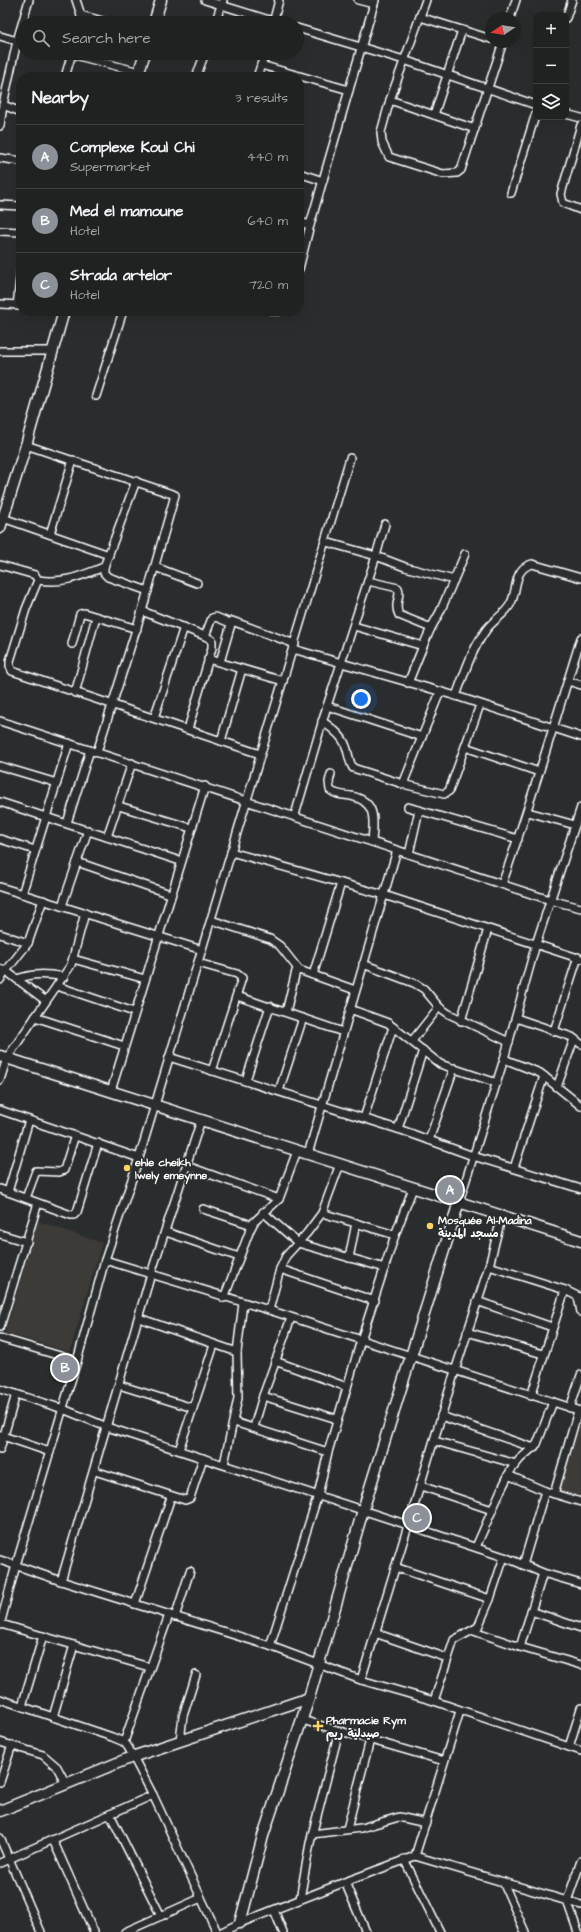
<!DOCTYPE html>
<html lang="en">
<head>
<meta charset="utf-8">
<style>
  :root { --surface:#202222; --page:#2d2f2f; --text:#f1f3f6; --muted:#a2a4a5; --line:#3d3f40; --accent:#8c9099 }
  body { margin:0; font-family:"Architects Daughter","Playpen Sans Arabic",sans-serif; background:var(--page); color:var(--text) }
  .controls { position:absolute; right:12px; top:12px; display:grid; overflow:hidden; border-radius:8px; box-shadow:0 4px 16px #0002 }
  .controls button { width:36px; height:36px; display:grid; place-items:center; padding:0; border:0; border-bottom:1px solid var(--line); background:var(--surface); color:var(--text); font:20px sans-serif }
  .compass { position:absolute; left:485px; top:12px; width:36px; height:36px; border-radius:50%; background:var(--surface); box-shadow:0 4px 16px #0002; rotate:258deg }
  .you { position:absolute; left:361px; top:699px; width:14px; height:14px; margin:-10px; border:3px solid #fff; border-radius:50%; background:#1a73e8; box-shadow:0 0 0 6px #1a73e833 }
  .badge { display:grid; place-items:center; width:26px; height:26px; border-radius:50%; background:var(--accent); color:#fff; font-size:13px; font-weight:700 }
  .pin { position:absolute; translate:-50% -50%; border:2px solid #fff; box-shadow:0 1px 4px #0006 }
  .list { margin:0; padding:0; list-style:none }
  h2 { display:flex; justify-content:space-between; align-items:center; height:52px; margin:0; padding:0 16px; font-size:17px }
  h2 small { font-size:13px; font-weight:400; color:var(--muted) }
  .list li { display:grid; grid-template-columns:26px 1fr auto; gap:12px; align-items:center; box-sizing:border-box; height:64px; padding:0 16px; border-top:1px solid var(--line) }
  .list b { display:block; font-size:15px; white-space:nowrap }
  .list p { margin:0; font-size:13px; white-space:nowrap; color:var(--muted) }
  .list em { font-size:13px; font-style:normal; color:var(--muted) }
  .icon { flex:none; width:22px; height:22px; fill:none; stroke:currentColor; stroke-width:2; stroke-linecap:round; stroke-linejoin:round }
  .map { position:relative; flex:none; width:581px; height:1932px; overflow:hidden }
  .search { position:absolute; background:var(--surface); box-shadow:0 4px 16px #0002; left:16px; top:16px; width:288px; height:44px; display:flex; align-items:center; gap:10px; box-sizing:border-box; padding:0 14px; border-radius:22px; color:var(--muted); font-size:15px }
  .panel { position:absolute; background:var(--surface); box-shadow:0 4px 16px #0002; left:16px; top:72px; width:288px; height:244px; border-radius:16px }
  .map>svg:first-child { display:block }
</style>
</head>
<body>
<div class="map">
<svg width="581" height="1932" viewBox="0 0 581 1932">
  <rect width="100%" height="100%" fill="#2a2d2e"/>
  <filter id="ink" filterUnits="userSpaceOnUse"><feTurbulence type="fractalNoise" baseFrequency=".025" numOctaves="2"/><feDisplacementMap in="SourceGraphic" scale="8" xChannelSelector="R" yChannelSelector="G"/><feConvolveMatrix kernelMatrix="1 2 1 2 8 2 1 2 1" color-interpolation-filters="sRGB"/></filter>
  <g filter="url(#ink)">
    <g fill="#3c3a38">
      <polygon points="38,1221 102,1243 70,1352 5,1333"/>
      <polygon points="581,1422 581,1497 560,1490"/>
    </g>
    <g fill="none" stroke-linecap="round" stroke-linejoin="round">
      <g stroke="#fff" stroke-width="10">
        <g id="street">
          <polyline points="76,0 81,15 80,23"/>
          <polyline points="205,0 279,23"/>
          <polyline points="358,0 374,4"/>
          <polyline points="426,0 390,100 381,132 382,142 389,157 443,174 457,173 461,170 503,42"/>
          <polyline points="81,15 109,23"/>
          <polyline points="420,17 491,39"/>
          <polyline points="510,18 516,0"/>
          <polyline points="566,18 572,0"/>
          <polyline points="215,23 223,0"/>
          <polyline points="273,23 279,0"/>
          <polyline points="297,28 404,60 536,105"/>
          <polyline points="0,36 17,41"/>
          <polyline points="71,54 139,72"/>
          <polyline points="261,65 349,90"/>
          <polyline points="65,77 72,53"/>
          <polyline points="196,77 205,53"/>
          <polyline points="257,77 265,53"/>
          <polyline points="390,100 475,129"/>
          <polyline points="21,112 3,105 17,41 29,0"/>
          <polyline points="566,114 581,118"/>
          <polyline points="434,115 462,30"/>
          <polyline points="581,125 561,194 563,203 581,210"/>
          <polyline points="0,126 3,105"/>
          <polyline points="0,158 21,161"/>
          <polyline points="299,173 323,181"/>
          <polyline points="511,193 536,113"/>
          <polyline points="0,205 21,206"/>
          <polyline points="299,222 310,225"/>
          <polyline points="0,231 21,232"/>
          <polyline points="299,269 310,225 375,0"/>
          <polyline points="0,304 21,305"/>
          <polyline points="17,306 21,270"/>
          <polyline points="274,311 279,311"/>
          <polyline points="0,351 52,351"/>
          <polyline points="96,396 123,311"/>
          <polyline points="26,445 175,495 142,611 97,752"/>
          <polyline points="136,481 104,567 104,573 108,577 148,591"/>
          <polyline points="3,518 109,555"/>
          <polyline points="385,524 376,556 405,567 454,580"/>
          <polyline points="50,534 73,460"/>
          <polyline points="0,565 35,575 38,580 26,609 10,661 10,666 12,671 260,754"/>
          <polyline points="155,567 197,583"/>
          <path d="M38 580C64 584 80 576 104 567"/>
          <path d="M368 581 398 588C402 597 393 603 399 615L431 628 423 646"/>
          <polyline points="142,611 205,636 212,640 212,648 188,729"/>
          <polyline points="354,626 423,646 408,683"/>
          <polyline points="431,628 440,612 465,554"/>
          <polyline points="205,636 212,618 216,617 230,623"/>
          <polyline points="72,644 80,614 84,613 137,629"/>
          <polyline points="293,649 456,696 581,737"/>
          <polyline points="208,659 283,681"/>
          <polyline points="220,662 232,621 295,644"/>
          <polyline points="568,681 581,685"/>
          <polyline points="75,693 96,617"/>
          <path d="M456 696C465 672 471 651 486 630 494 619 506 614 511 603 518 589 513 569 532 564L581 578"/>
          <polyline points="327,706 422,737"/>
          <polyline points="154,718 184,627"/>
          <polyline points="0,721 550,900 581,908"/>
          <path d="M322 721C330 727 341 734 345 744 349 752 348 760 353 768L403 784 444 794 449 791 480 705"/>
          <polyline points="221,741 242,669"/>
          <polyline points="465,747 539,772"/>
          <polyline points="0,766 57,783"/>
          <path d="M331 774 329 782 330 790C336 795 343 795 351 796 377 801 374 821 372 841"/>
          <polyline points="403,784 440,692"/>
          <polyline points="0,802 180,861"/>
          <polyline points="119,806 191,828"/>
          <polyline points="408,807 518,839"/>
          <polyline points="528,812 575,825"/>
          <polyline points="295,815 327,706 376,556 326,542"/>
          <polyline points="67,823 90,750"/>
          <polyline points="107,837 132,763"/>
          <polyline points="0,839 35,850"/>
          <polyline points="231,852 384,895 581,959"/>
          <polyline points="409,854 419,810"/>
          <polyline points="77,862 170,894"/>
          <path d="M502 884C531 803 555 721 581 638"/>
          <polyline points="0,887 202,950"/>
          <polyline points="22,894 69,743"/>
          <polyline points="62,906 88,830"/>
          <polyline points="211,920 270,939 280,946 299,970"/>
          <polyline points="0,934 28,943"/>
          <polyline points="73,959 145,979"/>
          <polyline points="198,963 237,974 242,978 212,1071"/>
          <polyline points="363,964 414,983 424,989 439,1007 449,1014 509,1042"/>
          <polyline points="0,969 6,971 46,1001"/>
          <polyline points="313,975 341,883"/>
          <path d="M17 979C33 973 47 974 64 977"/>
          <polyline points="0,980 6,971 28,943 43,900"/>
          <polyline points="57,986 134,1012"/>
          <polyline points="237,996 343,1032"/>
          <polyline points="350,1009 388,1023 440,1064 497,1083"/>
          <polyline points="286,1012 296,971 299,970 355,990"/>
          <polyline points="35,1017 124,1046"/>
          <polyline points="516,1018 572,1037 581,1044"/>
          <polyline points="461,1021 488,929"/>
          <polyline points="554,1031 578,957"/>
          <polyline points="412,1041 439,1007"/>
          <polyline points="169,1057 404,1131 473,1156 581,1189"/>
          <polyline points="504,1059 540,1073 581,1106"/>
          <polyline points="0,1080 7,1058 71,965 85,913"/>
          <polyline points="246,1080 270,1006"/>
          <polyline points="557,1087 574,1039"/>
          <polyline points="111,1091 205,786"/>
          <polyline points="279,1091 303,1018"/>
          <polyline points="0,1110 139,1158"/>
          <polyline points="364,1118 393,1027"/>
          <polyline points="398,1129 423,1050"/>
          <polyline points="429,1140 454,1068"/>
          <polyline points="308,1154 397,850"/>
          <polyline points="187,1166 279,1199"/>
          <polyline points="514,1168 544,1076"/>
          <polyline points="0,1189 71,1215 74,1215 77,1212 98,1143"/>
          <polyline points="8,1192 29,1120"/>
          <polyline points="26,1198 36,1171 59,1172 64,1170 75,1135"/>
          <polyline points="459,1202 504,1059 536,944 581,807"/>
          <polyline points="203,1209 252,1225"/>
          <polyline points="263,1212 298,1243 385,1268"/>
          <polyline points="322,1213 395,1235"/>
          <polyline points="166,1232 239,1257"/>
          <polyline points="0,1234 27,1242"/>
          <polyline points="349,1258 356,1223"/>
          <polyline points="105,1260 269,1310 581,1411"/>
          <polyline points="489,1266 565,1290 581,1298"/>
          <polyline points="280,1269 375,1301"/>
          <polyline points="578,1297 581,1312"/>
          <polyline points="224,1298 250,1230 254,1222 279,1199 297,1151"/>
          <polyline points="477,1301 552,1327"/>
          <polyline points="269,1310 280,1269 286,1256 307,1233 322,1213 340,1164"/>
          <polyline points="139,1318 237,1352"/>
          <polyline points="0,1327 38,1203"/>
          <polyline points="467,1332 543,1354"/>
          <polyline points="0,1338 77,1361"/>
          <polyline points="275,1361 347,1387"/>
          <polyline points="119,1385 193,1408"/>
          <polyline points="0,1389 63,1409 107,1427 408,1525 504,1557 543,1573 581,1584"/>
          <polyline points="263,1396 337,1419"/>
          <polyline points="531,1396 565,1290"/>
          <polyline points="570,1408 581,1375"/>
          <polyline points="441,1416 534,1448"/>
          <polyline points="234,1422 328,1452"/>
          <polyline points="254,1427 263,1396 291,1318"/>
          <polyline points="0,1435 50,1452"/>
          <polyline points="435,1441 516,1464"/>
          <polyline points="0,1449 16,1394"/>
          <polyline points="179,1450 214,1345"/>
          <polyline points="224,1464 238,1398 237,1352 243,1303"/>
          <polyline points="95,1471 185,1500 190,1498 203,1458"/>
          <polyline points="508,1475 545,1491 581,1502"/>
          <polyline points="421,1486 492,1510"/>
          <polyline points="554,1494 578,1411"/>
          <polyline points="476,1547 501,1490 511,1470 520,1459 537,1444 553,1402"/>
          <polyline points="0,1560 61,1581 270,1646 361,1680 434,1701 581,1751"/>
          <polyline points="523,1565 545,1491"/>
          <polyline points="395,1567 490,1599"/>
          <polyline points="61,1581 151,1274 201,1120"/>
          <polyline points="135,1604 171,1497"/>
          <polyline points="531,1611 581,1628"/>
          <polyline points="175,1617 190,1571"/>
          <polyline points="1,1624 149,1667"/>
          <polyline points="0,1625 16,1565 77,1361 105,1260 139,1158 350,458"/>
          <polyline points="474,1631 520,1647 581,1665"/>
          <polyline points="375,1633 447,1658"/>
          <polyline points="270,1646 318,1495 328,1452 361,1340 395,1235 413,1188"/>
          <polyline points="520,1647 543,1573"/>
          <polyline points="361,1680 455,1371 489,1266 502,1215"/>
          <polyline points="0,1699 112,1737 124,1742 128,1747 153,1795 217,1932"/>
          <polyline points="434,1701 454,1640 478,1627 490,1599 504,1557"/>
          <polyline points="22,1706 43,1636"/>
          <polyline points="53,1717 74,1645"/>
          <polyline points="302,1720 444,1761"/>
          <polyline points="180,1741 183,1716 196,1675"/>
          <polyline points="0,1742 43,1755 57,1767 66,1784"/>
          <polyline points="124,1742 169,1615"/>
          <polyline points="569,1747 581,1708"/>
          <polyline points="0,1782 12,1745"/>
          <polyline points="110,1814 161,1916"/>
          <polyline points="347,1829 370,1740"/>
          <polyline points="312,1834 361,1828 399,1817 426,1823"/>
          <polyline points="0,1838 41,1932"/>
          <polyline points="53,1840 94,1932"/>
          <polyline points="415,1856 460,1711"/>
          <polyline points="404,1859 440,1932"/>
          <polyline points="0,1863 153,1795"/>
          <polyline points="345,1882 366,1932"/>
          <polyline points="503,1882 525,1932"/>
          <polyline points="300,1899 310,1843 339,1731"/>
          <polyline points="274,1910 283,1932"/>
          <polyline points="125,1932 201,1898"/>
          <polyline points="222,1932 240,1923 345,1882 415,1856 581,1905"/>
          <polyline points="578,1932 567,1901 581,1861"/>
        </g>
      </g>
      <g stroke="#fff" stroke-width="13">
        <g id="secondary">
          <polyline points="154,23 161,0"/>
          <polyline points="137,77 145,53"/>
          <polyline points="0,528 26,445 64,311"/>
          <polyline points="0,1056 581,1241"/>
          <polyline points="0,1811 132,1757 309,1698"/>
          <polyline points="240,1923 263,1836 309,1698 363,1510 459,1202"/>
        </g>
      </g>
      <use href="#street" stroke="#2a2d2e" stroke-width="7"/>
      <use href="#secondary" stroke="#2a2d2e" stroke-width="10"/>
    </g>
  </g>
  <g fill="#ffd166" stroke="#2a2d2e" stroke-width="1.5">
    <circle cx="127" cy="1168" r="4"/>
    <circle cx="430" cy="1226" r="4"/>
    <path d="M316 1720h4v4h4v4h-4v4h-4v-4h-4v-4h4z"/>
  </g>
  <g text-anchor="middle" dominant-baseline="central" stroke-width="3.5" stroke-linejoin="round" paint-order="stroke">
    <g font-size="11" font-weight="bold" fill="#fff" stroke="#2a2d2e" text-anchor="start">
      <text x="135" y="1162">ehle cheikh<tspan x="135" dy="13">lwely emeynne</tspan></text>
      <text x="438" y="1220">Mosquée Al-Madina<tspan x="438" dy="13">مسجد المدينة</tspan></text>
      <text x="326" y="1720">Pharmacie Rym<tspan x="326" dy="13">صيدلية ريم</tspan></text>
    </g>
  </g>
</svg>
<div class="controls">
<button>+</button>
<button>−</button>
<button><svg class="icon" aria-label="layers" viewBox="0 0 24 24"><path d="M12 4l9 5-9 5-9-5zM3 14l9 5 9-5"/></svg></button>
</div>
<svg class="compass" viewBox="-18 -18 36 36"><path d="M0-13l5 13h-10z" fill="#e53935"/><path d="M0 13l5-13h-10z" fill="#a2a4a5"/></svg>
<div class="you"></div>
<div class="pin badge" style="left:450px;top:1190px">A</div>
<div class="pin badge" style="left:65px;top:1368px">B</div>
<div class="pin badge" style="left:417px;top:1518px">C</div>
<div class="search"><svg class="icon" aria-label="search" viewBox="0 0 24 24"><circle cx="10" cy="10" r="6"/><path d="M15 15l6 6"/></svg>Search here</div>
<section class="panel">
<h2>Nearby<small>3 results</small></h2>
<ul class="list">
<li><span class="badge">A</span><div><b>Complexe Koul Chi</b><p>Supermarket</p></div><em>440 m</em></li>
<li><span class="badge">B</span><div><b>Med el mamoune</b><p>Hotel</p></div><em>640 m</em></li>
<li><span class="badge">C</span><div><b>Strada artelor</b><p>Hotel</p></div><em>720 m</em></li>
</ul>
</section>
</div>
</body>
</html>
